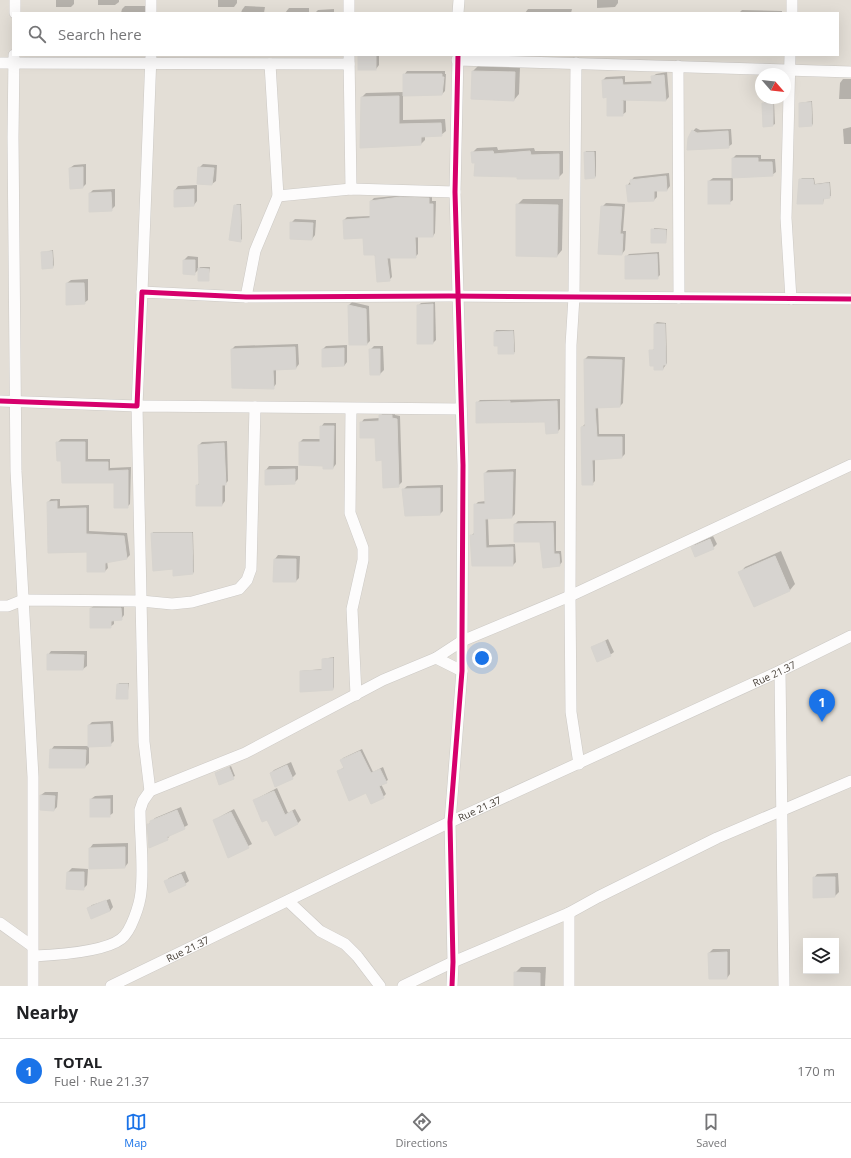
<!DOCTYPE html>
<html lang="en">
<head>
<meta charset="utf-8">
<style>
  :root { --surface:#fff; --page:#f6f6f6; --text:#202124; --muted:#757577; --line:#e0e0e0; --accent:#1a73e8 }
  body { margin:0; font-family:"Open Sans",sans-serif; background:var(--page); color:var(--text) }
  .controls { position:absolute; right:12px; bottom:12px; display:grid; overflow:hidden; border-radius:0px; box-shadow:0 4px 16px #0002 }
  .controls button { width:36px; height:36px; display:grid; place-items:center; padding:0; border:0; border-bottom:1px solid var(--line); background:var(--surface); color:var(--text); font:20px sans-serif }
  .compass { position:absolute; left:755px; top:68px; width:36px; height:36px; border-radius:50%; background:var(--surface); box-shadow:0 4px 16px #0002; rotate:118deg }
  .you { position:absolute; left:482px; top:658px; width:14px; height:14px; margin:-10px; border:3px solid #fff; border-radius:50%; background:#1a73e8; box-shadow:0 0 0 6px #1a73e833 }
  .badge { display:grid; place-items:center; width:26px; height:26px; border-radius:50%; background:var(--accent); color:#fff; font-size:13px; font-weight:700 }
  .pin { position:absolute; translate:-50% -33px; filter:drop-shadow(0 1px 2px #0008) }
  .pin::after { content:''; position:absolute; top:21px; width:14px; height:12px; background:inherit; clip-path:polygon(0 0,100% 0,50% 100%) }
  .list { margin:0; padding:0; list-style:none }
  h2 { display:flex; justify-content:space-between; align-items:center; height:52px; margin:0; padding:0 16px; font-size:17px }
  h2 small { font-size:13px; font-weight:400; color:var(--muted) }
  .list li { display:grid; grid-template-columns:26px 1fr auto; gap:12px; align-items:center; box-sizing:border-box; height:64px; padding:0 16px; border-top:1px solid var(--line) }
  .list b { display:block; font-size:15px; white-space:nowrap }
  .list p { margin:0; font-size:13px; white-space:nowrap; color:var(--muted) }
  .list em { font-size:13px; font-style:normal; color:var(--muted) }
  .icon { flex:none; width:22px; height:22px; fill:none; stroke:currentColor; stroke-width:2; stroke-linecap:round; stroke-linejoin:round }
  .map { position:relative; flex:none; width:851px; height:986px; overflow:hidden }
  .search { position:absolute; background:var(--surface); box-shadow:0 4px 16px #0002; left:12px; right:12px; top:12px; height:44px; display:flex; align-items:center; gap:10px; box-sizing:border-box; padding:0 14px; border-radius:0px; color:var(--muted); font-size:15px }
  .sheet { height:116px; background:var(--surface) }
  nav { display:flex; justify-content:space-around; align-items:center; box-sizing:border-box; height:56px; border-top:1px solid var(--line); background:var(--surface); font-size:11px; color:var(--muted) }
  nav a { display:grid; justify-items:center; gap:2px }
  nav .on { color:var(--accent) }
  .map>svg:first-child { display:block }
</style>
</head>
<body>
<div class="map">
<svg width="851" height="986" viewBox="0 0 851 986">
  <rect width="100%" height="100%" fill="#efede9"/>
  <path fill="#e3ded6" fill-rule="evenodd" d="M0 0H851V986H0ZM13 13H838V55H13ZM761 74H785V98H761ZM806 941H836V971H806Z"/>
  <g fill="#0003">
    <polygon points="56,0 74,0 74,4 71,7 56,7"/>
    <polygon points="98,0 119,0 119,2 115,5 98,5"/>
    <polygon points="218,0 237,0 237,3 234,7 218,7"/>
    <polygon points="597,0 618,0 618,3 615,7 597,8"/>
    <polygon points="125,6 145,6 145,13 121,13 122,9"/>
    <polygon points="245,6 265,7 264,13 241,13 242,10"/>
    <polygon points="289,8 309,8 309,13 285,13"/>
    <polygon points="334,9 334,13 315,13 318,10"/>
    <polygon points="528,9 572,9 571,13 525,13"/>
    <polygon points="742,10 782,11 782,13 739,13"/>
    <polygon points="359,55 379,55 379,65 376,69"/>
    <polygon points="478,66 520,67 519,94 514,100 473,71"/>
    <polygon points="407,71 445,71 445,74 446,74 445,91 442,94 403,95 403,120 445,119 446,131 441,135 425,136 425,140 421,144 362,97 366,93 404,92 404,75"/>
    <polygon points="667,72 669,97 666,100 626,99 626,112 622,115 608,96 604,97 603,80 606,77 625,76 625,82 653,81 652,77 656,74"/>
    <polygon points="843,79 851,79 851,99 839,99 840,83"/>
    <polygon points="812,101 813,124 812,125 800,103"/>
    <polygon points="765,102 774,102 775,124 773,125 764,126 763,104"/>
    <polygon points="851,127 851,144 844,144 843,129"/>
    <polygon points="696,128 700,130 731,129 732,144 728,147 688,149 693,131"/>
    <polygon points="497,147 498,150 534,148 535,151 563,151 563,173 558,178 517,176 472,153 477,148"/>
    <polygon points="586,151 596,151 596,176 595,177 585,153"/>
    <polygon points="736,155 761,155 761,159 775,159 776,172 772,175 733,177 733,200 729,203 709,181 713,178 733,178 733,158"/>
    <polygon points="86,164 86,184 83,187 70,168 74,165"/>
    <polygon points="203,164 217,165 216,181 212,184 199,168"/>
    <polygon points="669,173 670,186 667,190 657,190 657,197 654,200 627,186 634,177"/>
    <polygon points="802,178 814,178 815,184 830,182 831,196 824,198 823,203 800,180"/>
    <polygon points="197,185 197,201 194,205 175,206 175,190 178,186"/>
    <polygon points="115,189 115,206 111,210 90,193 93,190"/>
    <polygon points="404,195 432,196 432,201 436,201 435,233 433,236 418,236 418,254 415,257 390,257 392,277 389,280 364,237 344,220 347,217 371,216 371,201 374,198"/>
    <polygon points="523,199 563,199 562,250 557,256 517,205"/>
    <polygon points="606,203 625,204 623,231 626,231 625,250 622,254 602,207"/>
    <polygon points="237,204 241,204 242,239 241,240 235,206"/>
    <polygon points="295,219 316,220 315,235 312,239 291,223"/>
    <polygon points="654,228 667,229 666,242 652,242"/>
    <polygon points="53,250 54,265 53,267 42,253"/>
    <polygon points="659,252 660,275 657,278 626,257 629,254"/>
    <polygon points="188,256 198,257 198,270 200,267 210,267 208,280 199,269 194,274 184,260"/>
    <polygon points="88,279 88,300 84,303 67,283 71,280"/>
    <polygon points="352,302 369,306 370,341 367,344 349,305"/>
    <polygon points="435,302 436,340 433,343 418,306 421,303"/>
    <polygon points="657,322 666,323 667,363 663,369 650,351 655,349 655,324"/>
    <polygon points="496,330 514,330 515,352 513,353 499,345 495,345 495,332"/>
    <polygon points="298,344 299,364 296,368 276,369 276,384 273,388 232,349 235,346"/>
    <polygon points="347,345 347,362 344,366 323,349 326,346"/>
    <polygon points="374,346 383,346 384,370 380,374 370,350"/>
    <polygon points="588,356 625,357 623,403 620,406 598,407 599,434 625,434 625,454 622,457 595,458 595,481 592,484 582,427 585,424 585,359"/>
    <polygon points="560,399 560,429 557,432 546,421 477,403 480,400"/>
    <polygon points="383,412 395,412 395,415 400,416 402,482 398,486 383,459 376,437 361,423 364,419 380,418"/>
    <polygon points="324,423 336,423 336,464 333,468 324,468 324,465 300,442 303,439 321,439 321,427"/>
    <polygon points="61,439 88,439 88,459 110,459 110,468 131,467 130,504 127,507 115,482 62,460 57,443"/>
    <polygon points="227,441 228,481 225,484 225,501 222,505 197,486 200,482 199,445 202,442"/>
    <polygon points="269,466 298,466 298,479 294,483 266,470"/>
    <polygon points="516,469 515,514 512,517 488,518 489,545 515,544 516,562 513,565 473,565 471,536 475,532 475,505 478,502 486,501 485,473 488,470"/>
    <polygon points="443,485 443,511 440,514 403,490 407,486"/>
    <polygon points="51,499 60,499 60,506 89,505 89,531 127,533 130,555 127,558 107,561 108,568 105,571 48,502"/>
    <polygon points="518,521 556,521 556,551 561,551 562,562 559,566 541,541 515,524"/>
    <polygon points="153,532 193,532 194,572 193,573 174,568 152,534"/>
    <polygon points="713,536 717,544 713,548 692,548 695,544"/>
    <polygon points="781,551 795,584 790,590 754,606 740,573 745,567"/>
    <polygon points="278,555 300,556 299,578 296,581 275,559"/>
    <polygon points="95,605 124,605 124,615 121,619 114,620 114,624 110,627 91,608"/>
    <polygon points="608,639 614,652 610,655 592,648"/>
    <polygon points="51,651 87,651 87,666 83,669 48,655"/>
    <polygon points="334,657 334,687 333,689 301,671 323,669 323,659"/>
    <polygon points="119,683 129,683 127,698 118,685"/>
    <polygon points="113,721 114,741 110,745 89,725 92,722"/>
    <polygon points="54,746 89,746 89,763 85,767 51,750"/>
    <polygon points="362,749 373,772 383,767 388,780 381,784 386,794 383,797 367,792 338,772 344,767 341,761 343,758"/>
    <polygon points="291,762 296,774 292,778 271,773 274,770"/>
    <polygon points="231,766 235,776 220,783 216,773"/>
    <polygon points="277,788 288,813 295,809 301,820 298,823 268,818 254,800"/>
    <polygon points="45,792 58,792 57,807 54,810 41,795"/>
    <polygon points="113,795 113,813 109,816 91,799 95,796"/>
    <polygon points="181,807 188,825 170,835 167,840 148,825 155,818"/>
    <polygon points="234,809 252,844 229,856 214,820"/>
    <polygon points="128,843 128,863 125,867 90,848 93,844"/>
    <polygon points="72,868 88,869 87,885 83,889 67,888 68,872"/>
    <polygon points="185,871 189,881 185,884 166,881 169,878"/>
    <polygon points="838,873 839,892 835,896 814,878 817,874"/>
    <polygon points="110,899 113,907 110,911 88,908 92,905"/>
    <polygon points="713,949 730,949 730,974 727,978 709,953"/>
    <polygon points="521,967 546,967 545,986 515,986 515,973"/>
  </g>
  <g fill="#d7d4d0" stroke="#d7d4cf">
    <rect x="358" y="55" width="18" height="15"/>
    <polygon points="472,71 515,72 514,101 471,99"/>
    <polygon points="403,74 442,74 442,77 444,77 442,95 403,96"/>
    <polygon points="664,75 666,101 621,100 623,101 623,116 607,116 607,97 603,98 602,80 622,79 623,85 652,84 651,76"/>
    <polygon points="399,96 399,124 441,123 442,136 421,137 421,145 360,148 361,97"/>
    <polygon points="811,102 812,126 799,127 799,103"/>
    <polygon points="762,103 773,103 773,126 763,127"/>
    <polygon points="692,130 697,133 728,131 729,148 687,150 688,138"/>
    <polygon points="493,151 494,154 530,151 531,155 559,154 559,179 517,179 517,177 474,176 475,163 472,163 471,152"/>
    <polygon points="584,152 594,152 595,178 585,179"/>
    <polygon points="732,158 758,158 758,162 772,162 773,176 732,178"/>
    <polygon points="83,167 83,188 70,189 69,168"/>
    <polygon points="198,167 214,168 212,185 197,184"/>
    <polygon points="666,176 667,191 654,191 654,201 628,202 626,185 631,185 630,180"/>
    <polygon points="799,179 813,179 814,185 829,183 830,198 823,199 823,204 797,204"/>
    <rect x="708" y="181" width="22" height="23"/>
    <polygon points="194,189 194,206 174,207 174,190"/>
    <polygon points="111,192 112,211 89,212 89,193"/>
    <polygon points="400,197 429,198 429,204 433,204 433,237 415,237 416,258 387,258 390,281 377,282 375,255 364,255 363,238 344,239 343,220 370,218 370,201"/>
    <polygon points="516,204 558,205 557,257 516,256"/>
    <polygon points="234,205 240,205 241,242 229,240"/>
    <polygon points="601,206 622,207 620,234 623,234 622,255 598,254"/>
    <polygon points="290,222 313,223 312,240 290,239"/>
    <polygon points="651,229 666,230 666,243 651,243"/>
    <polygon points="52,251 53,268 42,269 41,252"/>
    <polygon points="657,254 658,279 625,279 625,256"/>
    <polygon points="183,260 195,260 195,275 183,274"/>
    <polygon points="198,268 209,269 209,281 198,281"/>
    <polygon points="66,283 84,283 85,304 66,305"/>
    <polygon points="433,304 433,344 417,344 417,305"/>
    <polygon points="348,305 366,309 367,345 349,345"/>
    <polygon points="654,324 665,324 666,365 663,365 663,370 654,370 654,366 650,366 649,350 654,350"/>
    <polygon points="513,331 514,354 498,354 498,346 494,346 494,332"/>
    <polygon points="295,347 296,369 273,370 274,389 232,388 231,349"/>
    <polygon points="344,348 344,366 322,367 322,349"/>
    <polygon points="369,349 380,349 380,375 370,375"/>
    <polygon points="584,359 622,360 620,407 595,408 597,437 622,437 622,458 592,460 593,485 582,485 581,427 585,426"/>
    <polygon points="510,401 510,403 557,401 558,433 546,434 545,422 476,423 476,402"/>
    <polygon points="379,415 392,415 392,418 397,419 399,487 383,488 382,460 376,461 375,438 360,438 360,422 379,421"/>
    <polygon points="320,426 334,426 333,469 323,469 323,466 299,465 299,442 320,442"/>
    <polygon points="56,442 85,442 85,462 108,462 108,471 128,470 128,508 114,508 114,483 62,483 61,461 57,461"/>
    <polygon points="224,443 226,485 222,485 222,506 196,506 196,485 199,485 198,445"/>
    <polygon points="295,469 295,484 265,485 265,470"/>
    <polygon points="513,472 512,518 485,519 486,548 513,547 513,566 472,566 470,535 474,535 474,504 485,504 484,473"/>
    <polygon points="440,488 440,515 405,516 402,489"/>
    <polygon points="57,501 57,509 86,508 86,534 124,536 127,559 105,563 105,572 87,572 87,552 48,553 47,502"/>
    <polygon points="553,523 554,554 559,554 560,566 543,568 540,542 514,542 514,524"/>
    <polygon points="151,533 192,533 193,574 173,576 173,569 153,571"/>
    <polygon points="710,539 714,549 695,557 691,547"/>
    <polygon points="775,556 790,591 754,607 738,572"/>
    <polygon points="274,559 296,559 296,582 273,582"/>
    <polygon points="90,608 121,608 122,620 111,621 111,628 90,628"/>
    <polygon points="605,641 611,656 597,662 591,647"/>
    <polygon points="47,654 84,655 83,670 47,670"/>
    <polygon points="333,658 333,690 300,692 300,671 322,670 322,659"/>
    <polygon points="117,684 128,684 128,699 116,699"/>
    <polygon points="110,724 111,746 88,747 88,725"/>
    <polygon points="50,749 86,750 85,768 49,768"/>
    <polygon points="360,751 371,773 380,769 387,783 379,786 384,798 371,804 366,793 349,801 337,771 344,768 340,760"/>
    <polygon points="287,765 293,779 275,787 270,773"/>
    <polygon points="229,767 234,779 219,785 215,773"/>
    <polygon points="274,791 285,815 292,811 298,824 275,836 267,820 262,822 253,800"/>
    <polygon points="40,795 55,796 54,811 40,810"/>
    <rect x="90" y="799" width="20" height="18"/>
    <polygon points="177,810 185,829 167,837 168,840 149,848 147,824 150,824 150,821"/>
    <polygon points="231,812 249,848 228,858 213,820"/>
    <polygon points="125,847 125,868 89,869 89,848"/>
    <polygon points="67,872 84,872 84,890 66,889"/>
    <polygon points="181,874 186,885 169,893 164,881"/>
    <polygon points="813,877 835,877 835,897 813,898"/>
    <polygon points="106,900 110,911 91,919 87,908"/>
    <polygon points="727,952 727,979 709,979 708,953"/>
    <polygon points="514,972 540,973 540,986 514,986"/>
  </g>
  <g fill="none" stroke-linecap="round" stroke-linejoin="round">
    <g stroke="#ccc9c5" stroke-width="12">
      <g id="minor">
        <polyline points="15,13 15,0"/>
        <polyline points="151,13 151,0"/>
        <polyline points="349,13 349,0"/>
        <polyline points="458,13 459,0"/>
        <polyline points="792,13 792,0"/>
        <polyline points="14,55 13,137 16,471 33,777 33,986"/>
        <polyline points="349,55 351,189"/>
        <polyline points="790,55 786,218 791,299"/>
        <polyline points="457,60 851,72"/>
        <polyline points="0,63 349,64"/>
        <polyline points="576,63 574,297 571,345 570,596 571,712 579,764"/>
        <polyline points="678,66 679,298"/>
        <polyline points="278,196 351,189 455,192"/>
        <polyline points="142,292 151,55"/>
        <polyline points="246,297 255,251 278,196 270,64"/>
        <polyline points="0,401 137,406 142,292 246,297 449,296 851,299"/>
        <polyline points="351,409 350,513 363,548 363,560 352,609 356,695"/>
        <polyline points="0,606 8,606 23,600 141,601 172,604 192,602 239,589 247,580 251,569 255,407"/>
        <polyline points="436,658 462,641 570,596 851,465"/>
        <polyline points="780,671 784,986"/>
        <polyline points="150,791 144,742 137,406 461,409"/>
        <polyline points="288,901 320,931 345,944 357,956 380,986"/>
        <polyline points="569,913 569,986"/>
        <polyline points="0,923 32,946"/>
        <path d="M34 956C55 955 104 952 121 939 131 932 140 904 141 892 144 865 140 837 140 810L143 801 150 791 245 753 383 680 436 658 462 671"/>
        <path id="s1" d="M111 986 450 822 780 671 851 636"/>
        <polyline points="403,986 453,962 569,913 598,897 717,838 851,781"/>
        <polyline points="452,986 453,962 450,822 462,671 462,641 463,465 455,192 458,55"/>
      </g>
    </g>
    <use href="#minor" stroke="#fdfcfc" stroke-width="11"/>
    <g stroke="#fff" stroke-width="8">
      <g id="cycleway">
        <polyline points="0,401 137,406 142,292 246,297 449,296 851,299"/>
        <polyline points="452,986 453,962 450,822 462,671 462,641 463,465 455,192 458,55"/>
      </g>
    </g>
    <use href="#cycleway" stroke="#d6006c" stroke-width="5"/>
  </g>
  <g text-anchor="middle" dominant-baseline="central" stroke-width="4" stroke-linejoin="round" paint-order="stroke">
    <g font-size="10" fill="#453e36" stroke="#fff">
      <text stroke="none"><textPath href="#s1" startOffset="733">Rue 21.37</textPath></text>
      <text stroke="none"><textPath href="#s1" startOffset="409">Rue 21.37</textPath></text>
      <text stroke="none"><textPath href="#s1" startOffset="85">Rue 21.37</textPath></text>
    </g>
  </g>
</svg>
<div class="controls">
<button><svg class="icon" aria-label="layers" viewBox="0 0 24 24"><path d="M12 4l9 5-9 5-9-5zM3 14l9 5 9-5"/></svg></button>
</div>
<svg class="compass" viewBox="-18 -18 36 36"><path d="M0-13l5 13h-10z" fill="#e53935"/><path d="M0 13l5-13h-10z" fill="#757577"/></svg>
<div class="you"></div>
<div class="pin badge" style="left:822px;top:722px">1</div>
<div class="search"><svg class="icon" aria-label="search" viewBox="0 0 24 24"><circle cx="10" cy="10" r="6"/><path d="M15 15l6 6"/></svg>Search here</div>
</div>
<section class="sheet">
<h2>Nearby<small></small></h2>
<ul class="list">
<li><span class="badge">1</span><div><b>TOTAL</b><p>Fuel · Rue 21.37</p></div><em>170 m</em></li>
</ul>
</section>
<nav>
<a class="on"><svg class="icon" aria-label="map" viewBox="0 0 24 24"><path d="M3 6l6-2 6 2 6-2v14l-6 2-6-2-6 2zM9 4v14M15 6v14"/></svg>Map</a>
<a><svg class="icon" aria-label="directions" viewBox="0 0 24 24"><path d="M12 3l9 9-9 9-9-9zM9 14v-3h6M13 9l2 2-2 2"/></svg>Directions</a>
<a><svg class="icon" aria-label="saved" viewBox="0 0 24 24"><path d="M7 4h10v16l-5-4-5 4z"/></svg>Saved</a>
</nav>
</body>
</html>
